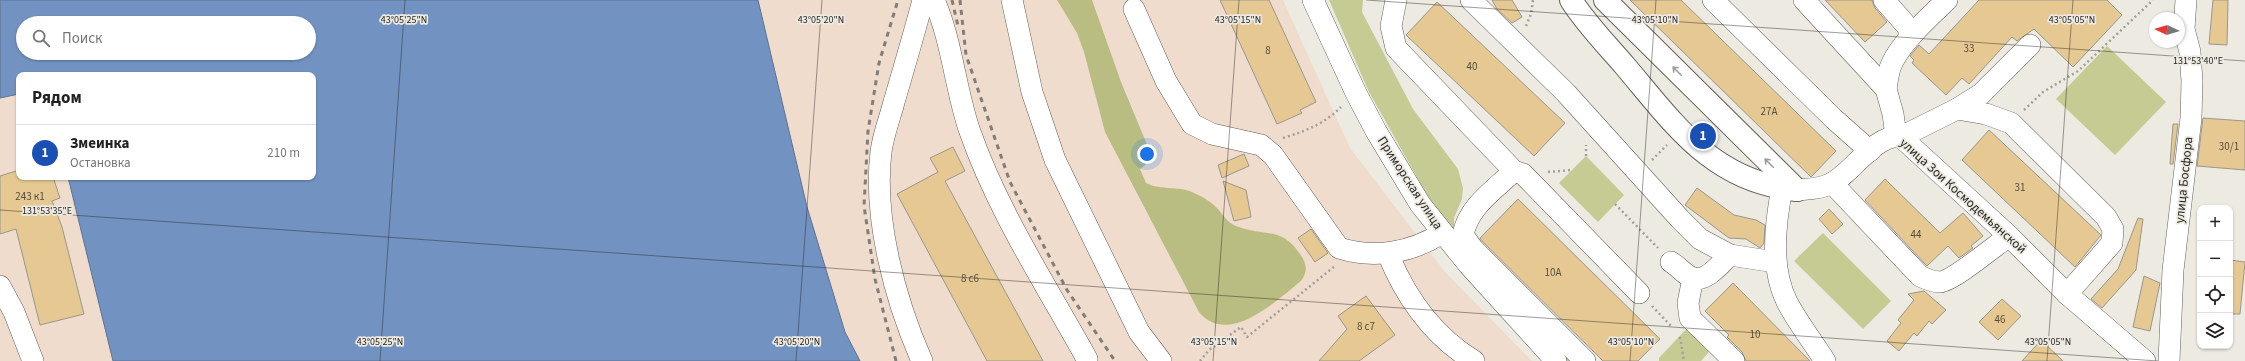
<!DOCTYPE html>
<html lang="ru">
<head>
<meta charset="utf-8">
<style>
  :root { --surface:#fff; --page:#f2f2f2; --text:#222; --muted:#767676; --line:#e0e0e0; --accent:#111827 }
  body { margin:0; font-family:"Source Sans 3",sans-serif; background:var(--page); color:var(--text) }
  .controls { position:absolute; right:12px; bottom:12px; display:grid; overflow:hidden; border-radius:8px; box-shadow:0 1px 3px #0004 }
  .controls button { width:36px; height:36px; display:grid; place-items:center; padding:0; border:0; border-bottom:1px solid var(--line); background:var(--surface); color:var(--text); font:20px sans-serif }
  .compass { position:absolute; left:2149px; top:12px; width:36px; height:36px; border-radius:50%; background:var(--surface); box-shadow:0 1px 3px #0004; rotate:274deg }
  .you { position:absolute; left:1147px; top:154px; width:14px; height:14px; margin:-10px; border:3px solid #fff; border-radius:50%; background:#1a73e8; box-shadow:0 0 0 6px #1a73e833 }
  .badge { display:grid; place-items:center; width:26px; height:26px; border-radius:50%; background:var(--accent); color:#fff; font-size:13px; font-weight:700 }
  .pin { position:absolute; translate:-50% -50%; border:2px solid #fff; box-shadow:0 1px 4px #0006 }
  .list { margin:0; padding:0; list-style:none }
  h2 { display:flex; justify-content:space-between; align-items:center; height:52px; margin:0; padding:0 16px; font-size:17px }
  h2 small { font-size:13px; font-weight:400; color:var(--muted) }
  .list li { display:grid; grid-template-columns:26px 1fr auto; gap:12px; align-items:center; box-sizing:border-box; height:56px; padding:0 16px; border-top:1px solid var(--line) }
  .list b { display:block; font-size:15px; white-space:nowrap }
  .list p { margin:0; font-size:13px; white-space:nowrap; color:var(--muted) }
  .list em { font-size:13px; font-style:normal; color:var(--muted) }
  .icon { flex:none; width:22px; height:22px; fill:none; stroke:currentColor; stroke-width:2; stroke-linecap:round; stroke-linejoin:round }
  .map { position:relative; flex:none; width:2245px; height:361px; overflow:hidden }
  .search { position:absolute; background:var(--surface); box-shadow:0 1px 3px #0004; left:16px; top:16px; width:300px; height:44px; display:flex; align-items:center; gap:10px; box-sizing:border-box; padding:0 14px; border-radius:22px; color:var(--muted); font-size:15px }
  .panel { position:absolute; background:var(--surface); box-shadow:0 1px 3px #0004; left:16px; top:72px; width:300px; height:108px; border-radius:8px }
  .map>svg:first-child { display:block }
</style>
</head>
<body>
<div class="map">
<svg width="2245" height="361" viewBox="0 0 2245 361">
  <rect width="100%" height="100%" fill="#edeae2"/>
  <g fill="#f0dccd">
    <polygon points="758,0 1283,0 1350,148 1445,272 1532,361 860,361 845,332 807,207"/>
    <polygon points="19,94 19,177 68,177 113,361 0,361 0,98"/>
  </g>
  <g fill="#c6cb93">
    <polygon points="1329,0 1363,0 1362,12 1413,109 1458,169 1463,188 1462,199 1454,218 1454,228 1462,241 1576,361 1567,361 1485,275 1448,232 1369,92"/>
    <polygon points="2107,46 2166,102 2115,155 2056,99"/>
    <polygon points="1586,156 1624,195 1598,222 1559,183"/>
    <polygon points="1823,233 1891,301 1863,329 1794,261"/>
    <polygon points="1689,326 1713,347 1701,361 1659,361 1659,358"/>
  </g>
  <path fill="#b9bd82" d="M1057 0H1092L1121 82 1153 159 1140 169 1146 183C1161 191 1181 185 1196 194 1203 197 1211 202 1216 207 1223 214 1227 223 1236 226 1264 237 1281 226 1300 254 1307 264 1308 271 1301 281 1276 301 1228 347 1199 312L1105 132 1084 52 1077 33Z"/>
  <path fill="#7293c1" stroke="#5c7292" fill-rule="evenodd" d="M0 0H758L807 207 845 332 860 361H113L68 177H313V75H19V94L0 98ZM23 23H309V53H23Z"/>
  <g fill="#e6c992" stroke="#99968f">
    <polygon points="1220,0 1269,0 1316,102 1300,110 1302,113 1277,124"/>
    <polygon points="1492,0 1512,0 1522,17 1512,23 1497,9"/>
    <polygon points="1630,0 1681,0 1836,151 1811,177"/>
    <polygon points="1825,0 1872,0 1875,8 1887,22 1865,42"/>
    <polygon points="1979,0 2107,0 2122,15 2073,67 2034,29 2017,41 2012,37 1969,84 1962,78 1946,95 1912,63 1914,60 1910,56 1919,45 1929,54"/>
    <polygon points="2213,0 2228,0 2227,45 2209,44"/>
    <polygon points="1437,2 1565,123 1534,156 1406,35"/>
    <polygon points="2203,118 2245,121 2245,170 2197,166"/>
    <polygon points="2173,124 2178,124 2173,164 2170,164"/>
    <polygon points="1989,130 2101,235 2075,267 1962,160"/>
    <polygon points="953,147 965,171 945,181 1043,361 987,361 897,194 938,172 930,158"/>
    <polygon points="1244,154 1249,166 1222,178 1218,165"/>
    <polygon points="16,171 18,177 53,177 60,198 52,201 62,227 84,314 40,325 16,229 0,234 0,176"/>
    <polygon points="1885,179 1940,233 1963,213 1983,236 1971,246 1973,248 1959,258 1948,246 1927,266 1865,200"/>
    <polygon points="1223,181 1246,190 1251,217 1234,221"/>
    <polygon points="1697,188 1734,215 1756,220 1765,225 1764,243 1760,248 1746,239 1729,238 1685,205"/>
    <polygon points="1518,199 1660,339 1638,361 1603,361 1482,241 1480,238"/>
    <polygon points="1829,209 1843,224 1832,234 1819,219"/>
    <polygon points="2138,218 2143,219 2136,270 2102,308 2091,299 2118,269"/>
    <polygon points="1311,229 1328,253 1315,262 1298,238"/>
    <polygon points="2230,260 2245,262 2240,314 2230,314"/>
    <polygon points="2144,276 2160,283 2150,331 2133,327"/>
    <polygon points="1733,283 1810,361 1746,361 1742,352 1727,337 1729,335 1705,311"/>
    <polygon points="1924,291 1946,310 1932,324 1929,321 1917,336 1914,333 1899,351 1887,341 1901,323 1898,320 1914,300 1908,294"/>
    <polygon points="1366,296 1395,335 1359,361 1319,361 1347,329 1338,316"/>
    <polygon points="2002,299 2021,316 1998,340 1979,322"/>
    <polygon points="2041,340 2063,361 2022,361"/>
  </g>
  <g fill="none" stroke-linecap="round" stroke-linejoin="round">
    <g stroke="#64605a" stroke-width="22">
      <g id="minor">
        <path d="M934 0C952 41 955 87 969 129 997 210 1046 285 1087 359"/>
        <polyline points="1012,0 1032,92 1055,160 1139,332 1161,361"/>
        <polyline points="1313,0 1356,93 1376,131 1420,204 1468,264 1556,361"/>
        <polyline points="1396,0 1391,26 1396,48 1514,171 1523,174 1639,293"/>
        <polyline points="1471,0 1566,93 1680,219 1700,239 1730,255 1775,262"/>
        <polyline points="1713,0 1834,119 1870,151"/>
        <polyline points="1804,0 1886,89 1893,114 1896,136"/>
        <polyline points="1884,0 1913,33"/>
        <path d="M1134 9 1166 81 1192 124 1212 134 1261 145 1273 155 1339 248C1374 259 1411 253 1442 233"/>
        <path d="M1886 89C1887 82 1888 75 1890 68 1898 45 1929 17 1947 0"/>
        <polyline points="1957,109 1981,94 2030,45"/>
        <polyline points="1901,137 1957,109 1986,114 2011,123 2106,217 2113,229 2112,243 2067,294"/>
        <path d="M1514 171C1494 190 1468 207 1463 235L1473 249 1585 361"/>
        <path d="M1832 183 1920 276C1926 279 1932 282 1940 282 1953 281 1996 245 2009 236"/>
        <path d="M1782 188C1775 225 1770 268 1787 302 1798 323 1813 342 1825 361"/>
        <path d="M1797 190C1808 189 1820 189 1830 184 1852 174 1875 133 1901 137L2009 236 2067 294 2145 361"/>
        <path d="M1388 254C1406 298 1433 336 1474 361"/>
        <path d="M1671 262C1678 266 1687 277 1694 278 1707 282 1722 262 1730 255"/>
        <polyline points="1693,278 1688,303 1690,318 1734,361"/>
        <polyline points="0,286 14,312 33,361"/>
        <path d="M922 361C895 300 873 218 881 152 883 135 890 118 894 102 904 68 914 34 923 0"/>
        <polyline points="2169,361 2173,270 2191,118 2192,81 2190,52 2184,29 2186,0"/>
      </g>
    </g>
    <g stroke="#64605a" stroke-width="24">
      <g id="major">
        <path d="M1571 0C1586 24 1607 45 1625 66 1675 125 1713 182 1797 190"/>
        <polyline points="1605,0 1797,190"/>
      </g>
    </g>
    <g stroke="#a2a09a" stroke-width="2.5" stroke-dasharray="2 3" stroke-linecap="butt">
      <polyline points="1526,26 1531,14 1533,0"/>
      <polyline points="2024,110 2043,92 2078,71 2153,0"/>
      <path d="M1283 138C1306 131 1324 124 1341 107"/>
      <polyline points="1586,156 1586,145"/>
      <polyline points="1652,160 1667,145"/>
      <polyline points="1548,172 1571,170"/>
      <polyline points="1615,204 1658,248"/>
      <polyline points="1652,306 1671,326"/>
      <polyline points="1680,337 1684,361"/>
      <polyline points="1200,361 1209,350 1241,327 1247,337 1335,266"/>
    </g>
    <use href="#minor" stroke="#fff" stroke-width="21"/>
    <use href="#major" stroke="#fff" stroke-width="22"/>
    <g stroke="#817e7a" stroke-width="3" stroke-dasharray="5 5" stroke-linecap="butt">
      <polyline points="952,0 958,26"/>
      <polyline points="960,0 966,55 1010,182 1067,290 1115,361"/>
      <polyline points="896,361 875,279 864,206 868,131 879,63 898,0"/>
    </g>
  </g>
  <defs><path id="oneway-shaft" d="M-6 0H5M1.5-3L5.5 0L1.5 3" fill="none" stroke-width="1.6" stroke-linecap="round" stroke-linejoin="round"/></defs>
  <g stroke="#9e9d9c">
    <use href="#oneway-shaft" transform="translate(1677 71) rotate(-135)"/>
    <use href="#oneway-shaft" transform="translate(1769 163) rotate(-135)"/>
  </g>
  <path fill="none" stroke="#272523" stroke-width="1" stroke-opacity="0.45" d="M1366 0 2245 61M0 210 2158 361M380 361 405 0M796 361 822 0M1213 361 1239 0M1630 361 1656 0M2047 361 2073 0"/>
  <g text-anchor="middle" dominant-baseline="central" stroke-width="3.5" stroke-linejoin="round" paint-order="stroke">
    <g font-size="11" fill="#574e3f">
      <text x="1969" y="48">33</text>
      <text x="1268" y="50">8</text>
      <text x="1472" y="66">40</text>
      <text x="1769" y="111">27А</text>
      <text x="2229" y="146">30/1</text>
      <text x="2020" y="187">31</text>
      <text x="30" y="196">243 к1</text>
      <text x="1916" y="234">44</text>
      <text x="1553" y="272">10А</text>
      <text x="970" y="278">8 с6</text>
      <text x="2000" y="319">46</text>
      <text x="1366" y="326">8 с7</text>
      <text x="1755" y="334">10</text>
    </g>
    <g font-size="13" fill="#272523" stroke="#edeae2">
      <text transform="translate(2184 180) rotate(-84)">улица Босфора</text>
      <text transform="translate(1410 183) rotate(57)">Приморская улица</text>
      <text transform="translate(1963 196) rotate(42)">улица Зои Космодемьянской</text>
    </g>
  </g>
  <g font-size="10" text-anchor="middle" fill="#272523" stroke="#edeae2" stroke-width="3.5" stroke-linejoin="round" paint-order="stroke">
    <text x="404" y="23">43°05'25"N</text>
    <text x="821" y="23">43°05'20"N</text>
    <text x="1238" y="23">43°05'15"N</text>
    <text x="1655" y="23">43°05'10"N</text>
    <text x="2072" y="23">43°05'05"N</text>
    <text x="2198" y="64">131°53'40"E</text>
    <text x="47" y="214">131°53'35"E</text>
    <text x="380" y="345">43°05'25"N</text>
    <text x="797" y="345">43°05'20"N</text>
    <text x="1214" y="345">43°05'15"N</text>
    <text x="1631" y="345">43°05'10"N</text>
    <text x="2048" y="345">43°05'05"N</text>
  </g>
</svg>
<div class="controls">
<button>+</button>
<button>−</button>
<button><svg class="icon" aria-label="locate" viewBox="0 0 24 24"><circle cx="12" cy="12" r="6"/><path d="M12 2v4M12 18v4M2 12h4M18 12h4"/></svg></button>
<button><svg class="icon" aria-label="layers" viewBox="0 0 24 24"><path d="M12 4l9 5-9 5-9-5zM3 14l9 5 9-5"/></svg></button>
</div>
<svg class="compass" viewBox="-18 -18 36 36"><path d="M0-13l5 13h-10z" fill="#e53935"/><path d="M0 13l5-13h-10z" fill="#767676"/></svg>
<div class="you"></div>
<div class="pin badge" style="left:1703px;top:136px;background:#1a4fb4">1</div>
<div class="search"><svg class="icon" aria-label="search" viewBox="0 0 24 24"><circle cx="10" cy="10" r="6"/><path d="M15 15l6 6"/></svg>Поиск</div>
<section class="panel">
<h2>Рядом<small></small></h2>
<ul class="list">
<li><span class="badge" style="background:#1a4fb4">1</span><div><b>Змеинка</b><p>Остановка</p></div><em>210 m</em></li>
</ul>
</section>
</div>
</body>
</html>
